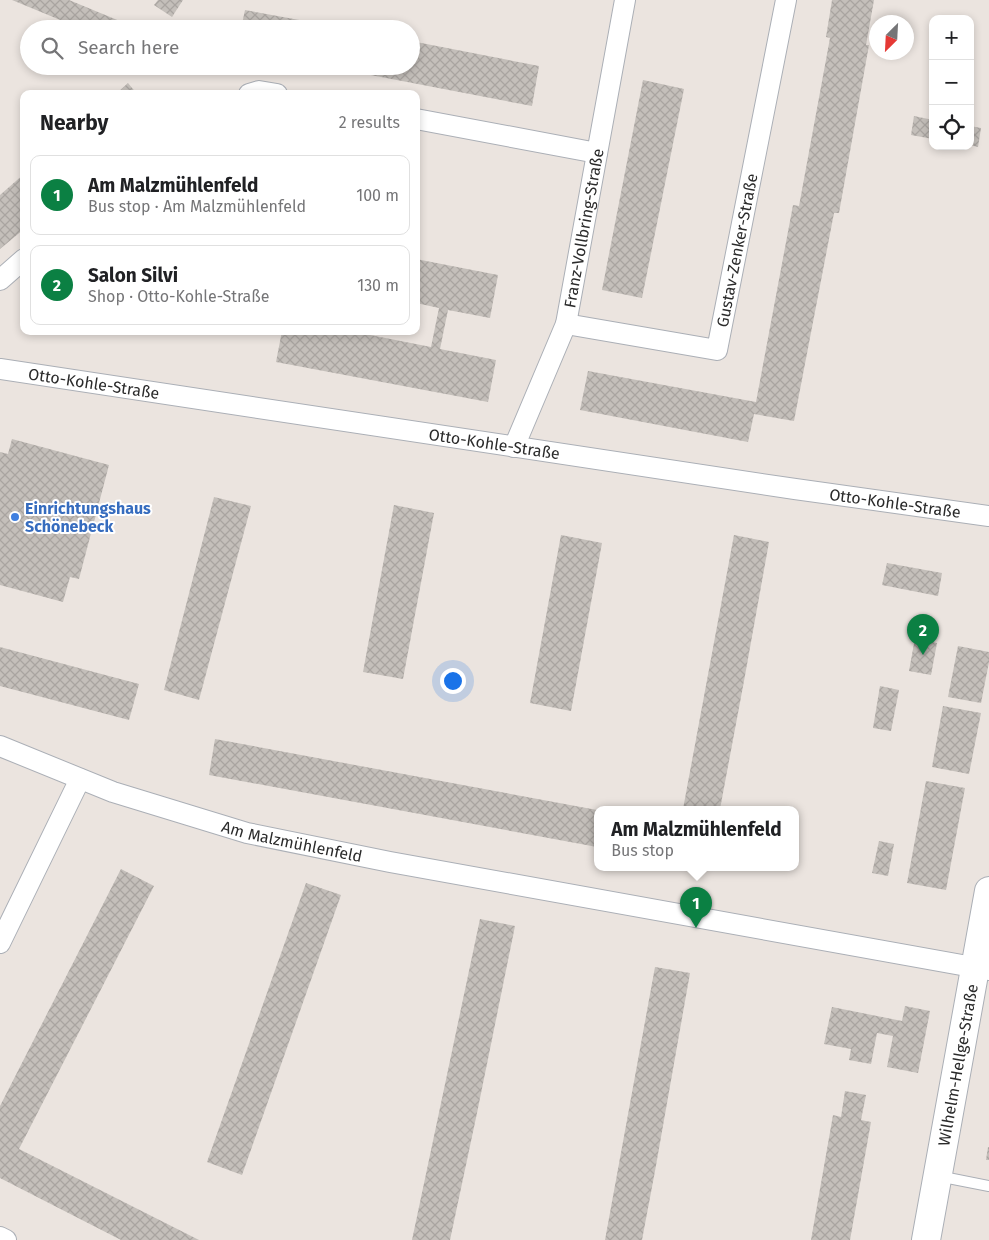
<!DOCTYPE html>
<html lang="en">
<head>
<meta charset="utf-8">
<style>
  :root { --surface:#fff; --page:#f2f2f2; --text:#202124; --muted:#757577; --line:#e0e0e0; --accent:#0b8043 }
  body { margin:0; font-family:"Fira Sans",sans-serif; background:var(--page); color:var(--text) }
  .controls { position:absolute; right:15px; top:15px; display:grid; overflow:hidden; border-radius:10px; box-shadow:0 2px 8px #0003 }
  .controls button { width:45px; height:45px; display:grid; place-items:center; padding:0; border:0; border-bottom:1px solid var(--line); background:var(--surface); color:var(--text); font:25px sans-serif }
  .compass { position:absolute; left:869px; top:15px; width:45px; height:45px; border-radius:50%; background:var(--surface); box-shadow:0 2px 8px #0003; rotate:204deg }
  .you { position:absolute; left:452px; top:680px; width:18px; height:18px; margin:-12px; border:4px solid #fff; border-radius:50%; background:#1a73e8; box-shadow:0 0 0 8px #1a73e833 }
  .badge { display:grid; place-items:center; width:32px; height:32px; border-radius:50%; background:var(--accent); color:#fff; font-size:16px; font-weight:700 }
  .pin { position:absolute; translate:-50% -41px; filter:drop-shadow(0 1px 2px #0008) }
  .pin::after { content:''; position:absolute; top:26px; width:18px; height:15px; background:inherit; clip-path:polygon(0 0,100% 0,50% 100%) }
  .popup { position:absolute; left:594px; top:806px; width:205px; height:65px; box-sizing:border-box; display:grid; place-content:center; border-radius:10px; background:var(--surface); filter:drop-shadow(0 1px 4px #0005); font-size:16px; white-space:nowrap; color:var(--muted) }
  .popup b { font-size:19px; color:var(--text) }
  .popup::after { content:''; position:absolute; left:50%; top:100%; margin-left:-10px; border:10px solid transparent; border-top-color:var(--surface) }
  .list { margin:0; padding:0; list-style:none }
  h2 { display:flex; justify-content:space-between; align-items:center; height:65px; margin:0; padding:0 20px; font-size:21px }
  h2 small { font-size:16px; font-weight:400; color:var(--muted) }
  .list li { display:grid; grid-template-columns:32px 1fr auto; gap:15px; align-items:center; box-sizing:border-box; height:80px; margin:0 10px 10px; padding:0 10px; border:1px solid var(--line); border-radius:10px }
  .list b { display:block; font-size:19px; white-space:nowrap }
  .list p { margin:0; font-size:16px; white-space:nowrap; color:var(--muted) }
  .list em { font-size:16px; font-style:normal; color:var(--muted) }
  .icon { flex:none; width:28px; height:28px; fill:none; stroke:currentColor; stroke-width:2; stroke-linecap:round; stroke-linejoin:round }
  .map { position:relative; flex:none; width:989px; height:1240px; overflow:hidden }
  .search { position:absolute; background:var(--surface); box-shadow:0 2px 8px #0003; left:20px; top:20px; width:400px; height:55px; display:flex; align-items:center; gap:12px; box-sizing:border-box; padding:0 18px; border-radius:28px; color:var(--muted); font-size:19px }
  .panel { position:absolute; background:var(--surface); box-shadow:0 2px 8px #0003; left:20px; top:90px; width:400px; height:245px; border-radius:10px }
  .map>svg:first-child { display:block }
</style>
</head>
<body>
<div class="map">
<svg width="989" height="1240" viewBox="0 0 989 1240">
  <defs>
    <pattern id="building-cross-hatch" width="8" height="8" patternUnits="userSpaceOnUse" patternTransform="scale(1.25)"><rect width="8" height="8" fill="#c4bfba"/><path d="M0 0l8 8M0 8l8-8" fill="none" stroke="#a9a4a0"/></pattern>
  </defs>
  <rect width="100%" height="100%" fill="#ebe4df"/>
  <g fill="url(#building-cross-hatch)">
    <polygon points="12,0 69,0 139,29 82,29"/>
    <polygon points="158,0 183,0 172,17 154,5"/>
    <polygon points="832,0 874,0 866,45 869,45 839,213 834,213 794,421 754,414 748,442 580,410 588,371 756,402 793,205 799,206 830,38 826,37"/>
    <polygon points="245,10 343,28 342,29 241,29"/>
    <polygon points="411,41 539,66 532,106 329,67 411,66"/>
    <polygon points="643,80 684,89 642,298 602,290"/>
    <polygon points="128,83 137,94 116,94"/>
    <polygon points="914,116 933,120 933,139 911,135"/>
    <polygon points="970,126 981,128 978,147 970,145"/>
    <polygon points="24,174 24,229 0,249 0,195"/>
    <polygon points="416,259 498,275 490,318 448,310 440,349 496,360 488,402 276,362 282,331 350,331 431,347 439,308 416,303"/>
    <polygon points="12,439 109,465 79,579 70,577 63,602 0,585 0,452 8,454"/>
    <polygon points="214,497 251,506 199,700 164,690"/>
    <polygon points="394,505 434,513 403,679 363,672"/>
    <polygon points="561,535 602,543 571,711 530,703"/>
    <polygon points="734,535 769,542 744,681 720,809 683,809"/>
    <polygon points="887,563 942,573 938,596 882,585"/>
    <polygon points="915,638 937,643 931,675 909,671"/>
    <polygon points="958,646 989,652 989,662 981,703 948,697"/>
    <polygon points="0,647 139,684 129,720 0,686"/>
    <polygon points="880,686 899,690 891,731 873,728"/>
    <polygon points="943,706 981,713 969,774 932,767"/>
    <polygon points="215,739 597,810 597,847 209,775"/>
    <polygon points="926,781 965,788 946,890 907,883"/>
    <polygon points="879,841 894,844 888,876 872,873"/>
    <polygon points="121,869 154,886 19,1149 199,1240 121,1240 0,1178 0,1106"/>
    <polygon points="306,883 341,895 242,1175 207,1162"/>
    <polygon points="480,919 515,926 477,1113 450,1240 412,1240"/>
    <polygon points="655,967 690,973 655,1171 642,1240 605,1240"/>
    <polygon points="905,1006 930,1011 918,1073 887,1067 893,1036 877,1033 871,1064 849,1060 851,1049 824,1044 832,1007 902,1021"/>
    <polygon points="845,1091 866,1095 861,1120 871,1122 850,1240 811,1240 833,1115 841,1117"/>
    <polygon points="988,1147 989,1147 989,1160 986,1160"/>
  </g>
  <g fill="none" stroke-linecap="round" stroke-linejoin="round">
    <g stroke="#abafb6" stroke-width="12">
      <polyline id="lane" points="938,1176 989,1186"/>
    </g>
    <g stroke="#abafb6" stroke-width="22">
      <g id="street">
        <polyline points="249,94 259,91 277,94"/>
        <polyline points="416,119 597,153"/>
        <polyline points="0,280 24,259"/>
        <path id="s1" d="M566 324 717 350 786 0"/>
        <path id="s2" d="M0 369 795 489 989 516"/>
        <path id="s3" d="M514 447 566 324 625 0"/>
        <path id="s4" d="M0 746 113 792 247 833 390 862 989 970"/>
        <polyline points="0,943 80,779"/>
        <polyline points="0,1237 6,1240"/>
      </g>
    </g>
    <g stroke="#abafb6" stroke-width="30">
      <g id="secondary">
        <path id="s5" d="M926 1240 989 891"/>
      </g>
    </g>
    <use href="#lane" stroke="#fff" stroke-width="10"/>
    <use href="#street" stroke="#fff" stroke-width="20"/>
    <use href="#secondary" stroke="#fff" stroke-width="28"/>
  </g>
  <circle fill="#3f7fe0" stroke="#fff" stroke-width="2" cx="15" cy="517" r="5"/>
  <g text-anchor="middle" dominant-baseline="central" stroke-width="4" stroke-linejoin="round" paint-order="stroke">
    <g font-size="16" fill="#2b2b2b" stroke="#fff">
      <text stroke="none"><textPath href="#s3" startOffset="231">Franz-Vollbring-Straße</textPath></text>
      <text stroke="none"><textPath href="#s1" startOffset="255">Gustav-Zenker-Straße</textPath></text>
      <text stroke="none"><textPath href="#s2" startOffset="95">Otto-Kohle-Straße</textPath></text>
      <text stroke="none"><textPath href="#s2" startOffset="500">Otto-Kohle-Straße</textPath></text>
      <text stroke="none"><textPath href="#s2" startOffset="905">Otto-Kohle-Straße</textPath></text>
      <text stroke="none"><textPath href="#s4" startOffset="308">Am Malzmühlenfeld</textPath></text>
      <text stroke="none"><textPath href="#s5" startOffset="178">Wilhelm-Hellge-Straße</textPath></text>
    </g>
    <g font-size="16" font-weight="bold" fill="#366cbe" stroke="#fff" text-anchor="start">
      <text x="25" y="508">Einrichtungshaus<tspan x="25" dy="18">Schönebeck</tspan></text>
    </g>
  </g>
</svg>
<div class="controls">
<button>+</button>
<button>−</button>
<button><svg class="icon" aria-label="locate" viewBox="0 0 24 24"><circle cx="12" cy="12" r="6"/><path d="M12 2v4M12 18v4M2 12h4M18 12h4"/></svg></button>
</div>
<svg class="compass" viewBox="-18 -18 36 36"><path d="M0-13l5 13h-10z" fill="#e53935"/><path d="M0 13l5-13h-10z" fill="#757577"/></svg>
<div class="you"></div>
<div class="pin badge" style="left:696px;top:928px">1</div>
<div class="popup"><b>Am Malzmühlenfeld</b>Bus stop</div>
<div class="pin badge" style="left:923px;top:655px">2</div>
<div class="search"><svg class="icon" aria-label="search" viewBox="0 0 24 24"><circle cx="10" cy="10" r="6"/><path d="M15 15l6 6"/></svg>Search here</div>
<section class="panel">
<h2>Nearby<small>2 results</small></h2>
<ul class="list">
<li><span class="badge">1</span><div><b>Am Malzmühlenfeld</b><p>Bus stop · Am Malzmühlenfeld</p></div><em>100 m</em></li>
<li><span class="badge">2</span><div><b>Salon Silvi</b><p>Shop · Otto-Kohle-Straße</p></div><em>130 m</em></li>
</ul>
</section>
</div>
</body>
</html>
